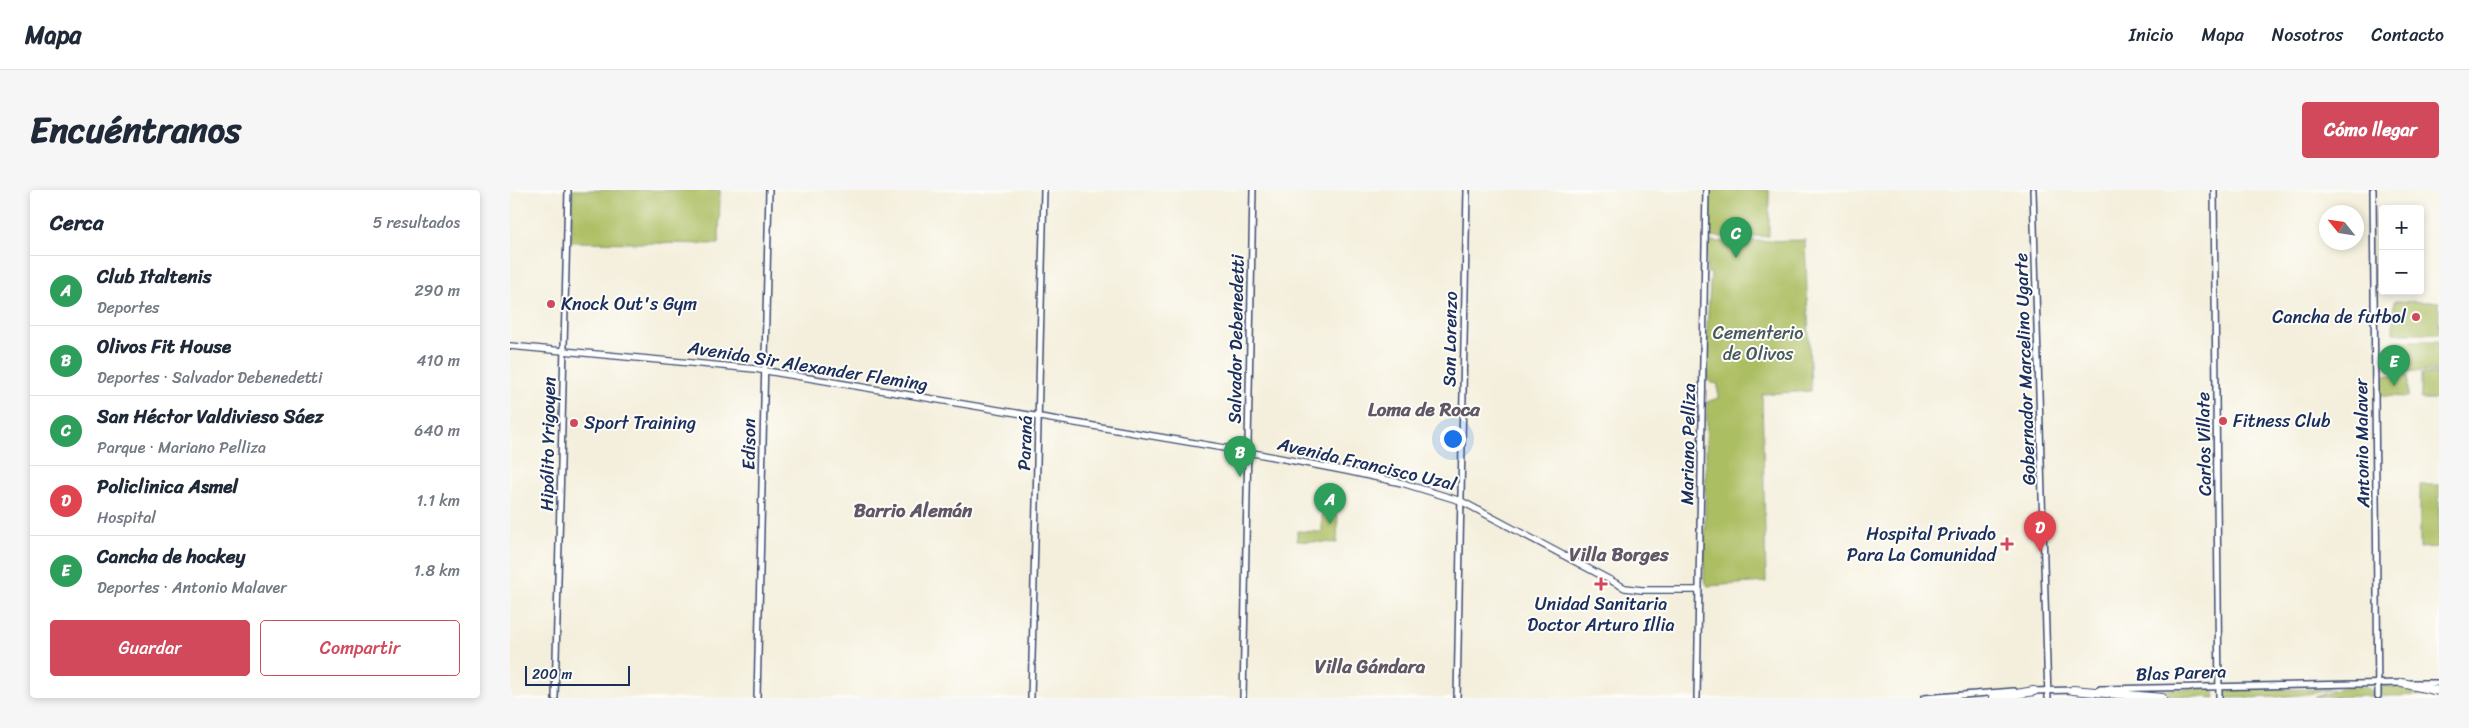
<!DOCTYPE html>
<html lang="es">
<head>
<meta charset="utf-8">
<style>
  :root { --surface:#fff; --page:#f6f6f7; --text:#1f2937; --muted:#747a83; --line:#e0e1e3; --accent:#d1495b }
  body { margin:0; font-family:Sriracha,sans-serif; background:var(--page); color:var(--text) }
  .controls { position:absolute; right:15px; top:15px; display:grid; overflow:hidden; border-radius:5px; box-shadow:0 2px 8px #0003 }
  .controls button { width:45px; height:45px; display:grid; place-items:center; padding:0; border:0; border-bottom:1px solid var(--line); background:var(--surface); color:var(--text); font:25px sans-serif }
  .compass { position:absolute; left:1809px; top:15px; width:45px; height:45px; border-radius:50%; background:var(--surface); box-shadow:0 2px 8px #0003; rotate:300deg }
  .scale { position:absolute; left:15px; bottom:12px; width:105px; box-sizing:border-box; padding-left:5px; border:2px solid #1b2f5e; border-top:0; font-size:14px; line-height:18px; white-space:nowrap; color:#1b2f5e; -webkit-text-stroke:4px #fdfcf7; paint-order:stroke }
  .you { position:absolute; left:942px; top:248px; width:18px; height:18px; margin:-12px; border:4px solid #fff; border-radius:50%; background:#1a73e8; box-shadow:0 0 0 8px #1a73e833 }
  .badge { display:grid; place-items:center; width:32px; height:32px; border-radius:50%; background:var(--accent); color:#fff; font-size:16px; font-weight:700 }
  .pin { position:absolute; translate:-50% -41px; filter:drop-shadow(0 1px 2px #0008) }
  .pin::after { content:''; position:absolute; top:26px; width:18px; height:15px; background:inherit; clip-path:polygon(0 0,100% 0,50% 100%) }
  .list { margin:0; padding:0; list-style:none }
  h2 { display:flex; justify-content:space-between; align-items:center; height:65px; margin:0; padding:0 20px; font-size:21px }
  h2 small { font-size:16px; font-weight:400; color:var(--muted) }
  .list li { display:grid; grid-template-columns:32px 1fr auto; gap:15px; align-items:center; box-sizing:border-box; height:70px; padding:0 20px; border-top:1px solid var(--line) }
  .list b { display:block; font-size:19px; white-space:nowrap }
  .list p { margin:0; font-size:16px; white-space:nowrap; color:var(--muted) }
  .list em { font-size:16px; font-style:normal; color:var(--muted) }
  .actions { display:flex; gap:10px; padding:15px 20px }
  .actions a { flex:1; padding:11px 0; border:1px solid var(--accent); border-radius:5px; text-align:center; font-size:18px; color:var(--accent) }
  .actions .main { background:var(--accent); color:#fff }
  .map { position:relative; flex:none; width:1929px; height:508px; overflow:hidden; border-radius:5px }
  header { display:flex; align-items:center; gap:30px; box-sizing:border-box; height:70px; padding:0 25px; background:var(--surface); border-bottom:1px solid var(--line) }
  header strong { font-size:24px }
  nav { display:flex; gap:28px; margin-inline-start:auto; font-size:18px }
  .intro { display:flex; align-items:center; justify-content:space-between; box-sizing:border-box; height:120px; padding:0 30px }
  h1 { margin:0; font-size:35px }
  .button { padding:12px 22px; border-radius:5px; background:var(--accent); color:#fff; font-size:18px; font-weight:700 }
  main { display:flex; gap:30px; padding:0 30px }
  aside { flex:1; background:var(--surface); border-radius:5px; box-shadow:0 2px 8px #0003 }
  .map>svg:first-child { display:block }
</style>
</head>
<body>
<header>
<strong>Mapa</strong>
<nav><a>Inicio</a><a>Mapa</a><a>Nosotros</a><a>Contacto</a></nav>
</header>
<div class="intro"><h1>Encuéntranos</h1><a class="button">Cómo llegar</a></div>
<main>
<aside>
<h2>Cerca<small>5 resultados</small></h2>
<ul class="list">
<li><span class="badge" style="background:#2e9e5b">A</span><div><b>Club Italtenis</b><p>Deportes</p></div><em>290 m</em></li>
<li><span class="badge" style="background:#2e9e5b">B</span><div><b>Olivos Fit House</b><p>Deportes · Salvador Debenedetti</p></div><em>410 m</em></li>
<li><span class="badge" style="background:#2e9e5b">C</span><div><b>San Héctor Valdivieso Sáez</b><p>Parque · Mariano Pelliza</p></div><em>640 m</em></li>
<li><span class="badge" style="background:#e0444e">D</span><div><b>Policlinica Asmel</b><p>Hospital</p></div><em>1.1 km</em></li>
<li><span class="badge" style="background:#2e9e5b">E</span><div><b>Cancha de hockey</b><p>Deportes · Antonio Malaver</p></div><em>1.8 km</em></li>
</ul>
<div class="actions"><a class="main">Guardar</a><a>Compartir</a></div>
</aside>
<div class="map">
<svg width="1929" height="508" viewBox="0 0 1929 508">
  <rect width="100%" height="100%" fill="#fdfcf7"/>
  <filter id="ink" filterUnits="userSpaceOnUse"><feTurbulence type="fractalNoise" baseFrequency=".02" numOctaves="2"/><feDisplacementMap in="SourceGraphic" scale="10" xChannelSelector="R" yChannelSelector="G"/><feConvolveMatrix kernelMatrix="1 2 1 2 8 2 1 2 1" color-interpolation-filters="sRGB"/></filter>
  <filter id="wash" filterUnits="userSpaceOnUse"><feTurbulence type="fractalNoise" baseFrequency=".0096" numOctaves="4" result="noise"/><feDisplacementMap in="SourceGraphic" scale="20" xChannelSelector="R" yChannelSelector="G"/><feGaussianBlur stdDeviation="1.12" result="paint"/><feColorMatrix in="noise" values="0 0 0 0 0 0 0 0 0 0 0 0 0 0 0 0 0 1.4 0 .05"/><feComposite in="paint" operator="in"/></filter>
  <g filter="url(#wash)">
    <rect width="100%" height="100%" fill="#f4efdc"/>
    <g fill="#acbe62" stroke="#647660">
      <polygon points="62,0 210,0 209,54 61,52"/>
      <polygon points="1199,0 1259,0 1259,46 1200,47 1197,44"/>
      <polygon points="1295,50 1301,201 1252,204 1256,392 1198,396 1194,390 1197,212 1208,208 1208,194 1201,193 1197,189 1197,137 1201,83 1197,83 1196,52"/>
      <polygon points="1884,111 1929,112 1929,143 1883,143"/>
      <polygon points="1886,151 1929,151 1929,182 1885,181"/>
      <rect x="1911" y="184" width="18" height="25"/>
      <polygon points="1871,185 1898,186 1898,207 1871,206"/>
      <polygon points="1910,295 1929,295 1929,357 1910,358"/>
      <polygon points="812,324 826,324 828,327 827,353 787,351 787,341 812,342"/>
      <polygon points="1873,496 1898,497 1929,502 1929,505 1871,506 1871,499"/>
      <polygon points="1855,497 1862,501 1863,506 1804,507 1833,498"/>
      <polygon points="1703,498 1705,508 1602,502"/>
      <path d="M1822 499C1788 508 1748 508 1713 508L1716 500Z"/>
    </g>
  </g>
  <g filter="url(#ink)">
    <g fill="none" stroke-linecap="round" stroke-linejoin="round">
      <g stroke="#3c4c71" stroke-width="8">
        <g id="tertiary">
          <polyline points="1523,0 1538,508"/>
          <polyline points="1704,0 1709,508"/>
          <polyline points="1863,0 1868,506"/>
          <polyline points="1902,493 1929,493"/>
          <polyline points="1590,499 1893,493"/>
          <polyline points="1522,501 1566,500"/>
          <polyline points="45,508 58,0"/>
          <polyline points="247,508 259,0"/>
          <polyline points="521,508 534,0"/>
          <polyline points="733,508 743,0"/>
          <polyline points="947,508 957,0"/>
          <polyline points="1187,508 1196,0"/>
          <polyline points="1414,508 1504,501"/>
        </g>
      </g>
      <g stroke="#3c4c71" stroke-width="8">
        <polyline id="secondary" points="0,156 245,179 738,262 837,281 892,293 951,311 1115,398 1132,400 1189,400"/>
      </g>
      <g stroke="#3c4c71" stroke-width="10">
        <g id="motorway">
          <polyline points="1892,493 1929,501"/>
          <polyline points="1563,500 1652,508"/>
          <polyline points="1483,508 1524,501"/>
        </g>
      </g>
      <use href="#tertiary" stroke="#fff" stroke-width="5"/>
      <use href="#secondary" stroke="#fff" stroke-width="5.5"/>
      <use href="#motorway" stroke="#fff" stroke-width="8"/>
    </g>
  </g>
  <g fill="#d1495b" stroke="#fdfcf7" stroke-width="2">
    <circle cx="41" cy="114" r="5"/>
    <circle cx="1906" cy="127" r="5"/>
    <circle cx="1713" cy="231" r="5"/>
    <circle cx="64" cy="233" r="5"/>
    <path d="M1494.5 346.5h5v5h5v5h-5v5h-5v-5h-5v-5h5z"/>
    <path d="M1088.5 386.5h5v5h5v5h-5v5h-5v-5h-5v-5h5z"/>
  </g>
  <g text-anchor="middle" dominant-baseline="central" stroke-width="4" stroke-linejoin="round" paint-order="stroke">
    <g font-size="18" fill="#1b2f5e" stroke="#fdfcf7" text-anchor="start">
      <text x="51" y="114">Knock Out's Gym</text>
      <text x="1896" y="127" text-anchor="end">Cancha de futbol</text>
      <text x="1723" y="231">Fitness Club</text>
      <text x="74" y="233">Sport Training</text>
      <text x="1486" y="344" text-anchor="end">Hospital Privado<tspan x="1486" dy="21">Para La Comunidad</tspan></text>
      <text x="1091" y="414" text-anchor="middle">Unidad Sanitaria<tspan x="1091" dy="21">Doctor Arturo Illia</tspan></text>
    </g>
    <g font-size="18" fill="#465a5f" stroke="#fdfcf7">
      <text x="1248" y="143">Cementerio<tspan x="1248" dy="21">de Olivos</tspan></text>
    </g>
    <g font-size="18" fill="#1b2f5e" stroke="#fdfcf7">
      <text transform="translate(726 149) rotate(-89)">Salvador Debenedetti</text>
      <text transform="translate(940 149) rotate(-89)">San Lorenzo</text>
      <text transform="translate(298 176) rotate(9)">Avenida Sir Alexander Fleming</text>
      <text transform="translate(1515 179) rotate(-92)">Gobernador Marcelino Ugarte</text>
      <text transform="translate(515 253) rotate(-88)">Paraná</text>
      <text transform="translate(1852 253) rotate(-91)">Antonio Malaver</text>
      <text transform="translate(38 254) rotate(-89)">Hipólito Yrigoyen</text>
      <text transform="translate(239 254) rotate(-89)">Edison</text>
      <text transform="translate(1178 254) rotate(-89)">Mariano Pelliza</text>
      <text transform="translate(1694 254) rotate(-91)">Carlos Villate</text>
      <text transform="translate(857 274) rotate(13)">Avenida Francisco Uzal</text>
      <text transform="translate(1671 483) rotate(-2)">Blas Parera</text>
    </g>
    <g font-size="19" font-weight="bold" fill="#605867" stroke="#fdfcf7">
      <text x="914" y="219">Loma de Roca</text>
      <text x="403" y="320">Barrio Alemán</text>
      <text x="1109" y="364">Villa Borges</text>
      <text x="860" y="476">Villa Gándara</text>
    </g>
  </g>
</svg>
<div class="controls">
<button>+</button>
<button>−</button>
</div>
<svg class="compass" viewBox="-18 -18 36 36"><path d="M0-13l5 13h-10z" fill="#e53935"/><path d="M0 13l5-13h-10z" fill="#747a83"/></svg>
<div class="scale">200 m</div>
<div class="you"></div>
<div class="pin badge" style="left:820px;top:334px;background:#2e9e5b">A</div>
<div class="pin badge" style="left:730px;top:287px;background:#2e9e5b">B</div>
<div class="pin badge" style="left:1226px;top:68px;background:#2e9e5b">C</div>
<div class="pin badge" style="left:1530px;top:362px;background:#e0444e">D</div>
<div class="pin badge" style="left:1884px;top:196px;background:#2e9e5b">E</div>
</div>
</main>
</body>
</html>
